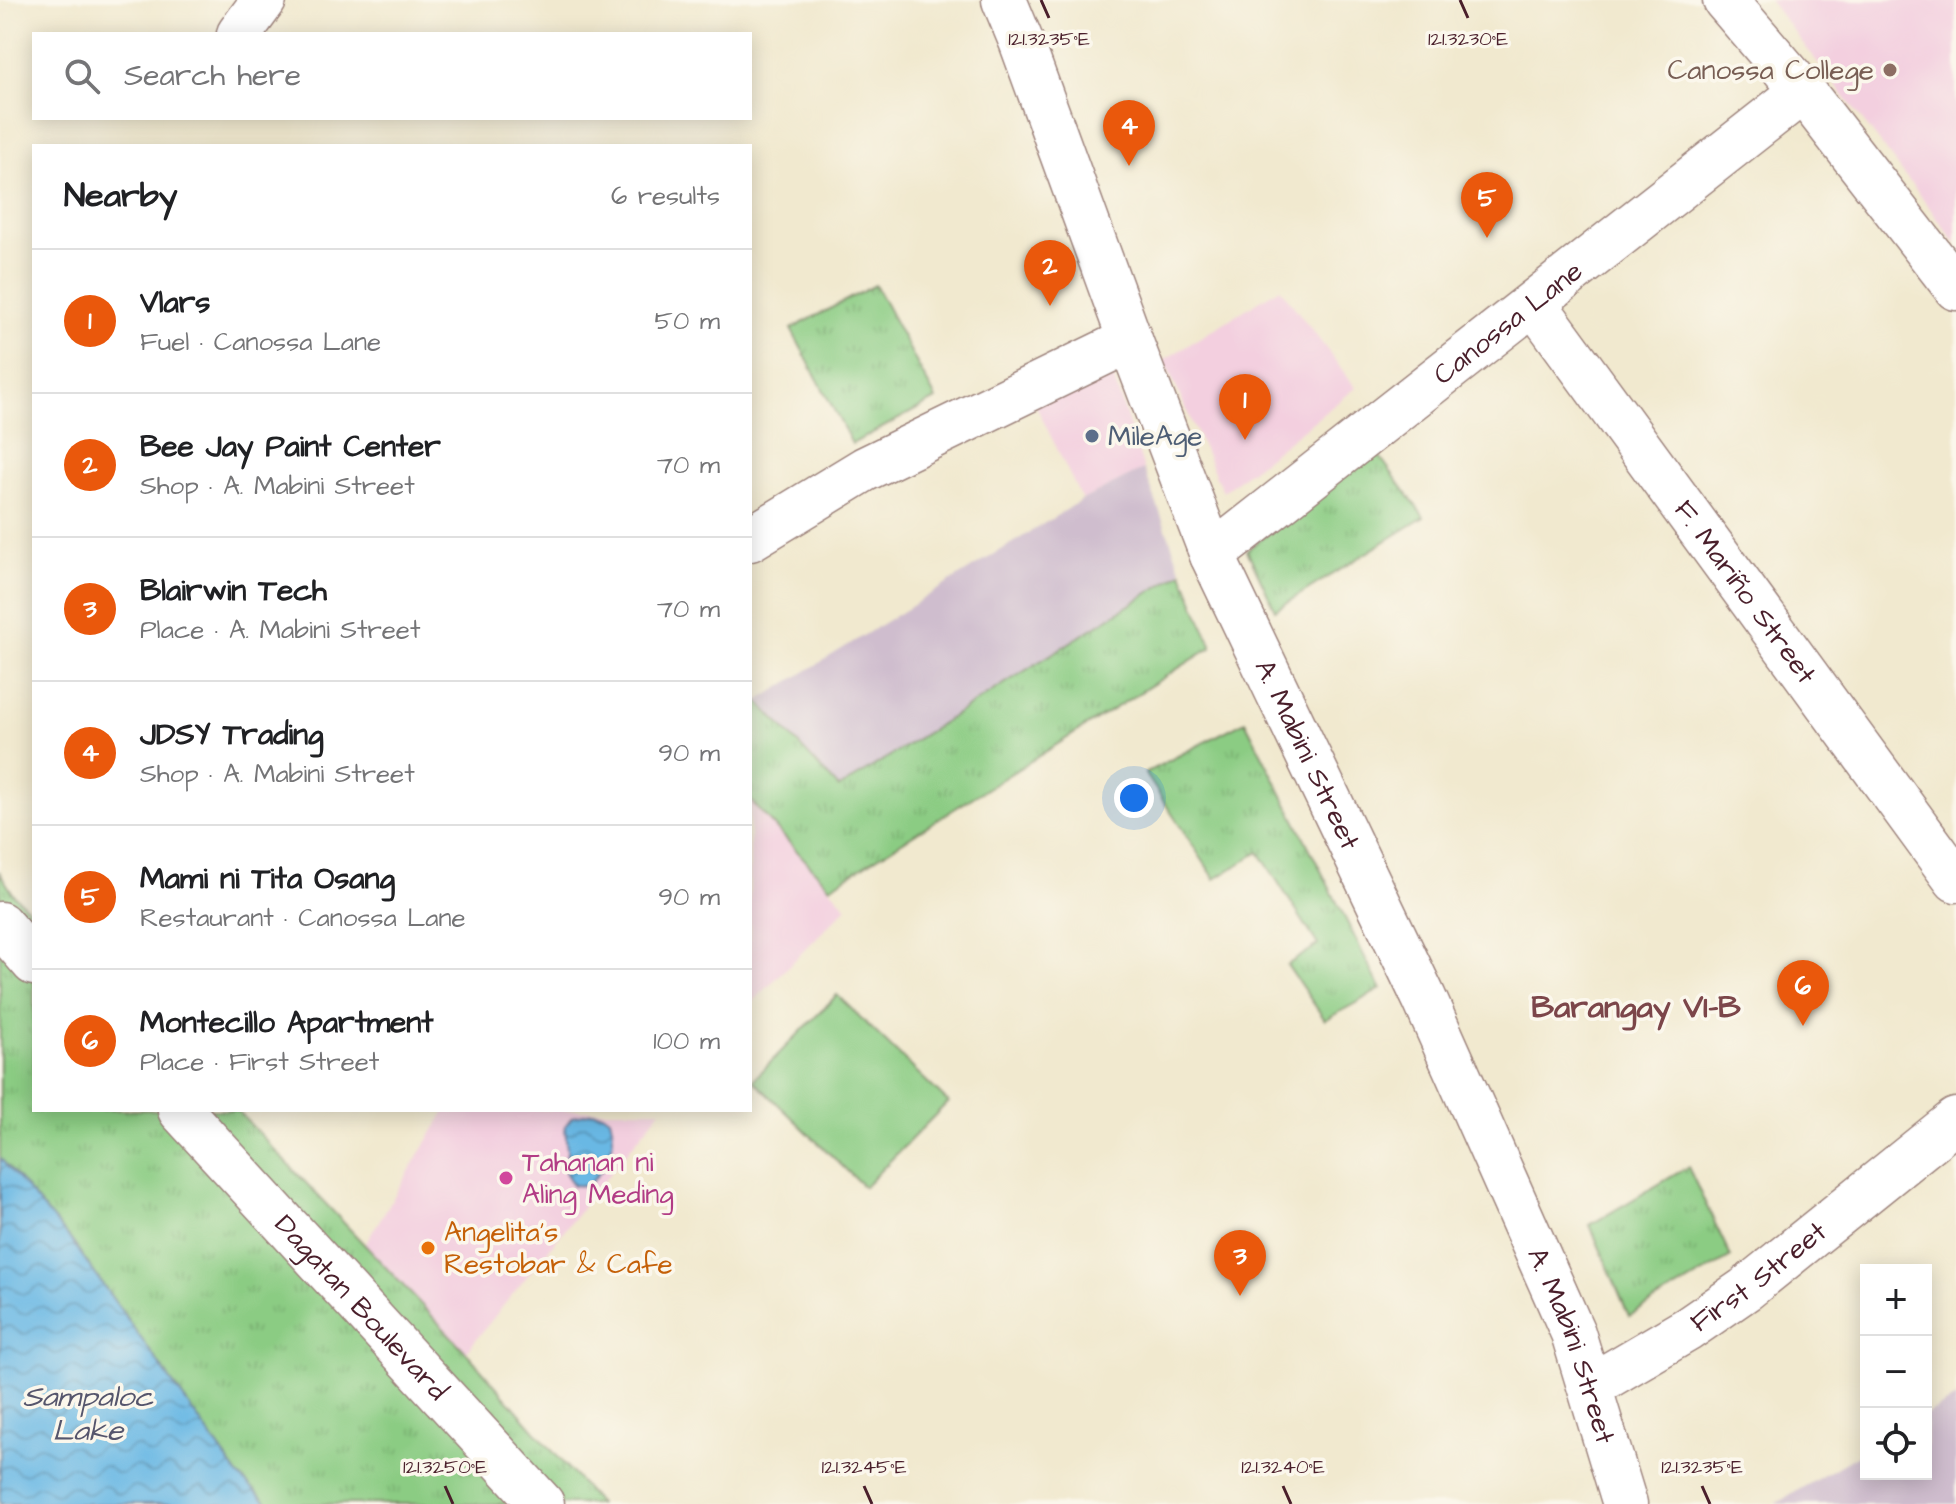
<!DOCTYPE html>
<html lang="en">
<head>
<meta charset="utf-8">
<style>
  :root { --surface:#fff; --page:#f2f2f2; --text:#202124; --muted:#757577; --line:#e0e0e0; --accent:#ea580c }
  body { margin:0; font-family:"Architects Daughter",sans-serif; background:var(--page); color:var(--text) }
  .controls { position:absolute; right:24px; bottom:24px; display:grid; overflow:hidden; border-radius:0px; box-shadow:0 4px 20px #0003 }
  .controls button { width:72px; height:72px; display:grid; place-items:center; padding:0; border:0; border-bottom:2px solid var(--line); background:var(--surface); color:var(--text); font:40px sans-serif }
  .you { position:absolute; left:1134px; top:798px; width:28px; height:28px; margin:-20px; border:6px solid #fff; border-radius:50%; background:#1a73e8; box-shadow:0 0 0 12px #1a73e833 }
  .badge { display:grid; place-items:center; width:52px; height:52px; border-radius:50%; background:var(--accent); color:#fff; font-size:26px; font-weight:700 }
  .pin { position:absolute; translate:-50% -66px; filter:drop-shadow(0 2px 4px #0008) }
  .pin::after { content:''; position:absolute; top:42px; width:28px; height:24px; background:inherit; clip-path:polygon(0 0,100% 0,50% 100%) }
  .list { margin:0; padding:0; list-style:none }
  h2 { display:flex; justify-content:space-between; align-items:center; height:104px; margin:0; padding:0 32px; font-size:34px }
  h2 small { font-size:26px; font-weight:400; color:var(--muted) }
  .list li { display:grid; grid-template-columns:52px 1fr auto; gap:24px; align-items:center; box-sizing:border-box; height:144px; padding:0 32px; border-top:2px solid var(--line) }
  .list b { display:block; font-size:30px; white-space:nowrap }
  .list p { margin:0; font-size:26px; white-space:nowrap; color:var(--muted) }
  .list em { font-size:26px; font-style:normal; color:var(--muted) }
  .icon { flex:none; width:44px; height:44px; fill:none; stroke:currentColor; stroke-width:2; stroke-linecap:round; stroke-linejoin:round }
  .map { position:relative; flex:none; width:1956px; height:1504px; overflow:hidden }
  .search { position:absolute; background:var(--surface); box-shadow:0 4px 20px #0003; left:32px; top:32px; width:720px; height:88px; display:flex; align-items:center; gap:20px; box-sizing:border-box; padding:0 28px; border-radius:0px; color:var(--muted); font-size:30px }
  .panel { position:absolute; background:var(--surface); box-shadow:0 4px 20px #0003; left:32px; top:144px; width:720px; height:968px; border-radius:0px }
  .map>svg:first-child { display:block }
</style>
</head>
<body>
<div class="map">
<svg width="1956" height="1504" viewBox="0 0 1956 1504">
  <defs>
    <pattern id="grass-tufts" width="24" height="20" patternUnits="userSpaceOnUse" patternTransform="scale(2)"><rect width="24" height="20" fill="#8bcc83"/><path d="M3 7l-1-3M5 7V3M7 7l1-3M15 17l-1-3M17 17v-4M19 17l1-3" fill="none" stroke="#79af71"/></pattern>
    <pattern id="water-waves" width="16" height="10" patternUnits="userSpaceOnUse" patternTransform="scale(2)"><rect width="16" height="10" fill="#69b8e4"/><path d="M0 5q4-4 8 0t8 0" fill="none" stroke="#5895b9"/></pattern>
  </defs>
  <rect width="100%" height="100%" fill="#fbf7ec"/>
  <filter id="ink" filterUnits="userSpaceOnUse"><feTurbulence type="fractalNoise" baseFrequency=".0125" numOctaves="2"/><feDisplacementMap in="SourceGraphic" scale="16" xChannelSelector="R" yChannelSelector="G"/><feConvolveMatrix kernelMatrix="1 2 1 2 8 2 1 2 1" color-interpolation-filters="sRGB"/></filter>
  <filter id="wash" filterUnits="userSpaceOnUse"><feTurbulence type="fractalNoise" baseFrequency=".006" numOctaves="4" result="noise"/><feDisplacementMap in="SourceGraphic" scale="32" xChannelSelector="R" yChannelSelector="G"/><feGaussianBlur stdDeviation="1.8" result="paint"/><feColorMatrix in="noise" values="0 0 0 0 0 0 0 0 0 0 0 0 0 0 0 0 0 1.4 0 .05"/><feComposite in="paint" operator="in"/></filter>
  <g filter="url(#wash)">
    <rect width="100%" height="100%" fill="#f1e9cf"/>
    <g fill="#f3cfdf">
      <polygon points="1769,0 1956,0 1956,243 1878,140"/>
      <polygon points="1280,288 1356,388 1223,492 1164,360"/>
      <polygon points="1111,371 1144,469 1082,500 1035,404"/>
      <polygon points="750,800 847,907 750,1005"/>
      <polygon points="446,1110 661,1110 466,1352 364,1246"/>
    </g>
    <g fill="#cfbdce">
      <polygon points="1144,469 1182,572 839,789 758,701 1082,500"/>
      <polygon points="1956,1398 1956,1504 1775,1504 1866,1450 1866,1474 1926,1474 1926,1415"/>
    </g>
    <g fill="url(#grass-tufts)" stroke="#6a7657" stroke-width="2">
      <polygon points="875,285 936,399 852,444 791,329"/>
      <polygon points="1375,450 1424,517 1275,610 1247,550"/>
      <polygon points="1182,572 1212,647 830,887 750,800 750,711 758,701 839,788"/>
      <polygon points="1245,721 1381,989 1325,1020 1287,965 1318,945 1259,852 1215,879 1145,773"/>
      <polygon points="0,873 14,895 34,914 34,1110 237,1110 466,1352 599,1504 269,1504 238,1475 71,1240 0,1158"/>
      <polygon points="1688,1167 1731,1257 1629,1316 1590,1225"/>
    </g>
    <polygon fill="#8bcc83" stroke="#6a7657" stroke-width="2" points="837,995 948,1102 864,1187 753,1080"/>
    <g fill="url(#water-waves)" stroke="#5a6c88" stroke-width="2">
      <path d="M592 1112 603 1113 610 1118C619 1146 607 1167 587 1186L573 1185 565 1172 567 1151 565 1126 572 1117Z"/>
      <polygon points="0,1158 71,1240 238,1475 269,1504 0,1504"/>
    </g>
  </g>
  <g filter="url(#ink)">
    <g fill="none" stroke-linecap="round" stroke-linejoin="round">
      <g stroke="#9e847d" stroke-width="47">
        <g id="street">
          <polyline points="1725,0 1803,91 1956,288"/>
          <polyline points="239,34 264,0"/>
          <path id="s1" d="M1534 303 1956 880"/>
          <polyline points="750,539 865,469 1130,340"/>
          <path id="s2" d="M1212 555 1803 91"/>
          <polyline points="0,924 34,963"/>
          <path id="s3" d="M180 1110 542 1504"/>
        </g>
      </g>
      <g stroke="#9e847d" stroke-width="47">
        <g id="secondary">
          <path id="s4" d="M1004 0 1021 41 1130 340 1212 555 1424 998 1573 1333 1625 1504"/>
          <path id="s5" d="M1591 1386 1688 1329 1746 1289 1956 1120"/>
        </g>
      </g>
      <use href="#street" stroke="#fff" stroke-width="44"/>
      <use href="#secondary" stroke="#fff" stroke-width="44"/>
    </g>
  </g>
  <path fill="none" stroke="#4a1f2b" stroke-width="3" d="M1041 0 1049 18M1460 0 1468 18M445 1486 453 1504M864 1486 872 1504M1283 1486 1291 1504M1702 1486 1710 1504"/>
  <circle fill="#8d6e63" stroke="#fbf7ec" stroke-width="3" cx="1890" cy="70" r="8"/>
  <circle fill="#5c6f8a" stroke="#fbf7ec" stroke-width="3" cx="1092" cy="436" r="8"/>
  <circle fill="#d1479c" stroke="#fbf7ec" stroke-width="3" cx="506" cy="1178" r="8"/>
  <circle fill="#e8710a" stroke="#fbf7ec" stroke-width="3" cx="428" cy="1248" r="8"/>
  <g text-anchor="middle" dominant-baseline="central" stroke-width="7" stroke-linejoin="round" paint-order="stroke">
    <g font-size="28" fill="#785e54" stroke="#fbf7ec" text-anchor="end">
      <text x="1874" y="70">Canossa College</text>
    </g>
    <g font-size="28" fill="#4a1f2b" stroke="#fbf7ec">
      <text stroke="none"><textPath href="#s2" startOffset="376">Canossa Lane</textPath></text>
      <text stroke="none"><textPath href="#s1" startOffset="358">F. Mariño Street</textPath></text>
      <text stroke="none"><textPath href="#s4" startOffset="814">A. Mabini Street</textPath></text>
      <text stroke="none"><textPath href="#s5" startOffset="200">First Street</textPath></text>
      <text stroke="none"><textPath href="#s3" startOffset="268">Dagatan Boulevard</textPath></text>
      <text stroke="none"><textPath href="#s4" startOffset="1462">A. Mabini Street</textPath></text>
    </g>
    <g font-size="28" fill="#4e5e75" stroke="#fbf7ec" text-anchor="start">
      <text x="1108" y="436">MileAge</text>
    </g>
    <g font-size="28" fill="#b23c85" stroke="#fbf7ec" text-anchor="start">
      <text x="522" y="1162">Tahanan ni<tspan x="522" dy="32">Aling Meding</tspan></text>
    </g>
    <g font-size="28" fill="#c56008" stroke="#fbf7ec" text-anchor="start">
      <text x="444" y="1232">Angelita's<tspan x="444" dy="32">Restobar &amp; Cafe</tspan></text>
    </g>
    <g font-size="30" font-style="italic" fill="#55556c" stroke="#fbf7ec">
      <text x="88" y="1397">Sampaloc<tspan x="88" dy="34">Lake</tspan></text>
    </g>
    <g font-size="32" font-weight="bold" fill="#7c464a" stroke="#fbf7ec">
      <text x="1636" y="1007">Barangay VI-B</text>
    </g>
  </g>
  <g font-size="20" text-anchor="middle" fill="#4a1f2b" stroke="#fbf7ec" stroke-width="7" stroke-linejoin="round" paint-order="stroke">
    <text x="1049" y="45">121.3235°E</text>
    <text x="1468" y="45">121.3230°E</text>
    <text x="445" y="1473">121.3250°E</text>
    <text x="864" y="1473">121.3245°E</text>
    <text x="1283" y="1473">121.3240°E</text>
    <text x="1702" y="1473">121.3235°E</text>
  </g>
</svg>
<div class="controls">
<button>+</button>
<button>−</button>
<button><svg class="icon" aria-label="locate" viewBox="0 0 24 24"><circle cx="12" cy="12" r="6"/><path d="M12 2v4M12 18v4M2 12h4M18 12h4"/></svg></button>
</div>
<div class="you"></div>
<div class="pin badge" style="left:1245px;top:440px">1</div>
<div class="pin badge" style="left:1050px;top:306px">2</div>
<div class="pin badge" style="left:1240px;top:1296px">3</div>
<div class="pin badge" style="left:1129px;top:166px">4</div>
<div class="pin badge" style="left:1487px;top:238px">5</div>
<div class="pin badge" style="left:1803px;top:1026px">6</div>
<div class="search"><svg class="icon" aria-label="search" viewBox="0 0 24 24"><circle cx="10" cy="10" r="6"/><path d="M15 15l6 6"/></svg>Search here</div>
<section class="panel">
<h2>Nearby<small>6 results</small></h2>
<ul class="list">
<li><span class="badge">1</span><div><b>Vlars</b><p>Fuel · Canossa Lane</p></div><em>50 m</em></li>
<li><span class="badge">2</span><div><b>Bee Jay Paint Center</b><p>Shop · A. Mabini Street</p></div><em>70 m</em></li>
<li><span class="badge">3</span><div><b>Blairwin Tech</b><p>Place · A. Mabini Street</p></div><em>70 m</em></li>
<li><span class="badge">4</span><div><b>JDSY Trading</b><p>Shop · A. Mabini Street</p></div><em>90 m</em></li>
<li><span class="badge">5</span><div><b>Mami ni Tita Osang</b><p>Restaurant · Canossa Lane</p></div><em>90 m</em></li>
<li><span class="badge">6</span><div><b>Montecillo Apartment</b><p>Place · First Street</p></div><em>100 m</em></li>
</ul>
</section>
</div>
</body>
</html>
